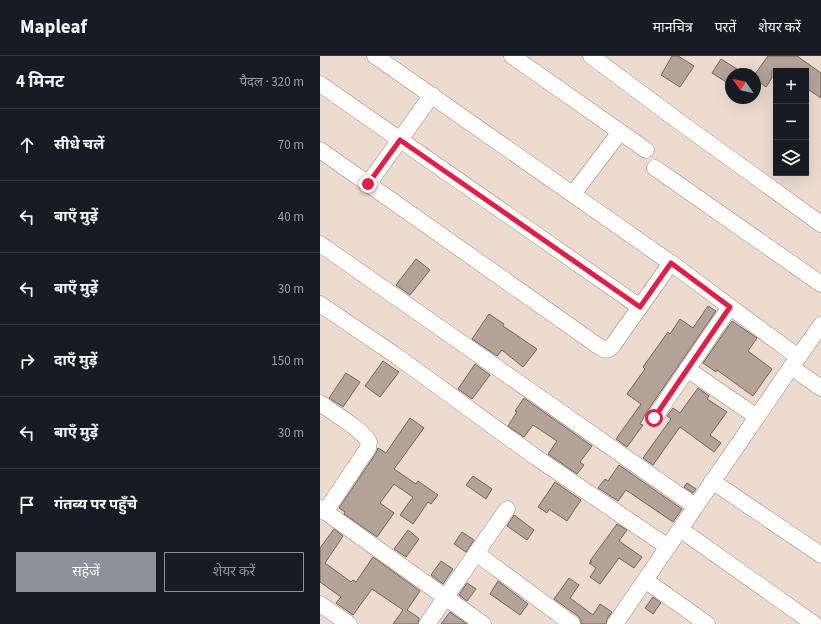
<!DOCTYPE html>
<html lang="hi">
<head>
<meta charset="utf-8">
<style>
  :root { --surface:#171b24; --page:#242831; --text:#f1f3f6; --muted:#9ea1a6; --line:#363941; --accent:#8c9099 }
  body { margin:0; font-family:"Source Sans 3","Noto Sans Devanagari",sans-serif; background:var(--page); color:var(--text) }
  .controls { position:absolute; right:12px; top:12px; display:grid; overflow:hidden; border-radius:0px; box-shadow:0 4px 16px #0002 }
  .controls button { width:36px; height:36px; display:grid; place-items:center; padding:0; border:0; border-bottom:1px solid var(--line); background:var(--surface); color:var(--text); font:20px sans-serif }
  .compass { position:absolute; left:405px; top:12px; width:36px; height:36px; border-radius:50%; background:var(--surface); box-shadow:0 4px 16px #0002; rotate:304deg }
  .stop { position:absolute; width:12px; height:12px; margin:-9px; border:3px solid #e11d48; border-radius:50%; background:#fff }
  .stop.end { background:#e11d48; border-color:#fff; box-shadow:0 1px 4px #0008 }
  .list { margin:0; padding:0; list-style:none }
  h2 { display:flex; justify-content:space-between; align-items:center; height:52px; margin:0; padding:0 16px; font-size:17px }
  h2 small { font-size:13px; font-weight:400; color:var(--muted) }
  .list li { display:grid; grid-template-columns:26px 1fr auto; gap:12px; align-items:center; box-sizing:border-box; height:72px; padding:0 16px; border-top:1px solid var(--line) }
  .list b { display:block; font-size:15px; white-space:nowrap }
  .list em { font-size:13px; font-style:normal; color:var(--muted) }
  .actions { display:flex; gap:8px; padding:12px 16px }
  .actions a { flex:1; padding:9px 0; border:1px solid var(--accent); border-radius:0px; text-align:center; font-size:14px; color:var(--accent) }
  .actions .main { background:var(--accent); color:#fff }
  .icon { flex:none; width:22px; height:22px; fill:none; stroke:currentColor; stroke-width:2; stroke-linecap:round; stroke-linejoin:round }
  .map { position:relative; flex:none; width:501px; height:568px; overflow:hidden }
  header { display:flex; align-items:center; gap:24px; box-sizing:border-box; height:56px; padding:0 20px; background:var(--surface); border-bottom:1px solid var(--line) }
  header strong { font-size:19px }
  nav { display:flex; gap:22px; margin-inline-start:auto; font-size:14px }
  main { display:flex }
  aside { flex:1; background:var(--surface) }
  .map>svg:first-child { display:block }
</style>
</head>
<body>
<header>
<strong>Mapleaf</strong>
<nav><a>मानचित्र</a><a>परतें</a><a>शेयर करें</a></nav>
</header>
<main>
<aside>
<h2>4 मिनट<small>पैदल · 320 m</small></h2>
<ul class="list">
<li><svg class="icon" aria-label="ahead" viewBox="0 0 24 24"><path d="M12 20V5M6 11l6-6 6 6"/></svg><div><b>सीधे चलें</b></div><em>70 m</em></li>
<li><svg class="icon" aria-label="left" viewBox="0 0 24 24"><path d="M17 20v-9H6M10 6l-5 5 5 5"/></svg><div><b>बाएँ मुड़ें</b></div><em>40 m</em></li>
<li><svg class="icon" aria-label="left" viewBox="0 0 24 24"><path d="M17 20v-9H6M10 6l-5 5 5 5"/></svg><div><b>बाएँ मुड़ें</b></div><em>30 m</em></li>
<li><svg class="icon" aria-label="right" viewBox="0 0 24 24"><path d="M7 20v-9h11M14 6l5 5-5 5"/></svg><div><b>दाएँ मुड़ें</b></div><em>150 m</em></li>
<li><svg class="icon" aria-label="left" viewBox="0 0 24 24"><path d="M17 20v-9H6M10 6l-5 5 5 5"/></svg><div><b>बाएँ मुड़ें</b></div><em>30 m</em></li>
<li><svg class="icon" aria-label="arrive" viewBox="0 0 24 24"><path d="M6 21V4h12l-3 4 3 4H6"/></svg><div><b>गंतव्य पर पहुँचे</b></div></li>
</ul>
<div class="actions"><a class="main">सहेजें</a><a>शेयर करें</a></div>
</aside>
<div class="map">
<svg width="501" height="568" viewBox="0 0 501 568">
  <rect width="100%" height="100%" fill="#eddbd0"/>
  <g fill="#b4a399" stroke="#74655b">
    <polygon points="352,0 358,0 374,10 360,31 341,19"/>
    <polygon points="448,0 477,0 501,17 501,42 486,32 486,15 452,15 452,22 446,31 435,23 435,18"/>
    <polygon points="401,3 425,18 411,18 411,29 392,17"/>
    <polygon points="96,203 110,214 90,239 76,229"/>
    <polygon points="388,250 396,255 326,357 320,368 323,369 307,391 296,383 321,348 307,338 325,313 323,311 348,276 350,278 360,263 373,272"/>
    <polygon points="169,258 184,268 183,270 217,293 203,311 182,294 177,300 152,283"/>
    <polygon points="412,265 437,282 428,295 452,313 433,340 397,314 396,316 383,307"/>
    <polygon points="63,305 79,316 60,341 45,330"/>
    <polygon points="155,308 170,319 152,343 138,333"/>
    <polygon points="26,317 40,326 23,351 9,342"/>
    <polygon points="378,332 389,340 387,343 407,356 390,379 401,387 394,396 360,371 333,409 323,402 351,363 347,360 353,352 360,357"/>
    <polygon points="204,342 272,390 260,406 264,409 257,418 228,398 237,385 213,369 204,381 188,370 197,356 195,355"/>
    <polygon points="90,362 104,372 74,413 96,428 98,425 118,439 111,448 108,446 93,468 80,459 93,441 74,428 60,447 74,457 57,481 24,458 25,456 19,452 56,397 58,392 66,397"/>
    <polygon points="299,409 362,453 353,466 306,434 298,445 278,432 285,423 288,425"/>
    <polygon points="153,420 172,433 166,443 146,429"/>
    <polygon points="235,426 261,444 247,465 229,453 227,457 218,451"/>
    <polygon points="367,427 376,433 373,437 364,431"/>
    <polygon points="194,459 214,474 207,484 187,470"/>
    <polygon points="297,468 307,474 299,485 322,501 314,512 299,502 280,528 270,521 276,512 269,507 272,506 270,505"/>
    <polygon points="14,473 23,480 5,507 31,526 33,524 36,526 53,501 100,535 87,554 99,562 98,568 73,568 83,554 52,533 33,559 16,547 21,541 0,526 0,492"/>
    <polygon points="88,474 99,483 86,501 74,493"/>
    <polygon points="142,476 154,484 146,496 134,488"/>
    <polygon points="121,505 133,513 123,528 111,519"/>
    <polygon points="249,522 259,529 250,542 273,559 280,548 292,556 287,563 286,568 261,568 261,564 258,560 234,543"/>
    <polygon points="178,525 208,548 200,559 170,538"/>
    <polygon points="147,527 156,533 147,545 139,539"/>
    <polygon points="333,541 341,547 333,558 325,552"/>
    <polygon points="130,556 147,568 121,568"/>
  </g>
  <g fill="none" stroke-linecap="round" stroke-linejoin="round">
    <g stroke="#9a8a7f" stroke-width="17">
      <g id="street">
        <polyline points="55,0 351,207 478,301"/>
        <polyline points="192,0 326,94"/>
        <polyline points="271,0 361,67 501,168"/>
        <polyline points="0,28 320,251"/>
        <path d="M0 94 281 292C287 295 289 294 293 289L351 207"/>
        <polyline points="335,112 501,228"/>
        <polyline points="48,128 112,39"/>
        <polyline points="253,138 300,76"/>
        <polyline points="0,188 375,450"/>
        <polyline points="0,248 78,301 214,400 348,491"/>
        <polyline points="471,311 501,332"/>
        <polyline points="367,313 437,361"/>
        <path d="M0 347C13 357 42 373 49 386L48 392 5 456"/>
        <polyline points="334,362 410,251"/>
        <polyline points="392,425 501,499"/>
        <polyline points="0,452 163,568"/>
        <polyline points="360,473 494,568"/>
        <polyline points="156,497 252,568"/>
        <polyline points="325,524 387,568"/>
        <polyline points="0,548 29,568"/>
        <polyline points="107,568 187,453"/>
        <polyline points="295,568 465,320 501,269"/>
      </g>
    </g>
    <use href="#street" stroke="#fff" stroke-width="16"/>
  </g>
  <g fill="none" stroke-linecap="round" stroke-linejoin="round">
    <polyline stroke="#e11d48" stroke-width="5" points="48,128 80,84 320,251 351,207 410,251 334,362"/>
  </g>
</svg>
<div class="controls">
<button>+</button>
<button>−</button>
<button><svg class="icon" aria-label="layers" viewBox="0 0 24 24"><path d="M12 4l9 5-9 5-9-5zM3 14l9 5 9-5"/></svg></button>
</div>
<svg class="compass" viewBox="-18 -18 36 36"><path d="M0-13l5 13h-10z" fill="#e53935"/><path d="M0 13l5-13h-10z" fill="#9ea1a6"/></svg>
<div class="stop" style="left:334px;top:362px"></div>
<div class="stop end" style="left:48px;top:128px"></div>
</div>
</main>
</body>
</html>
